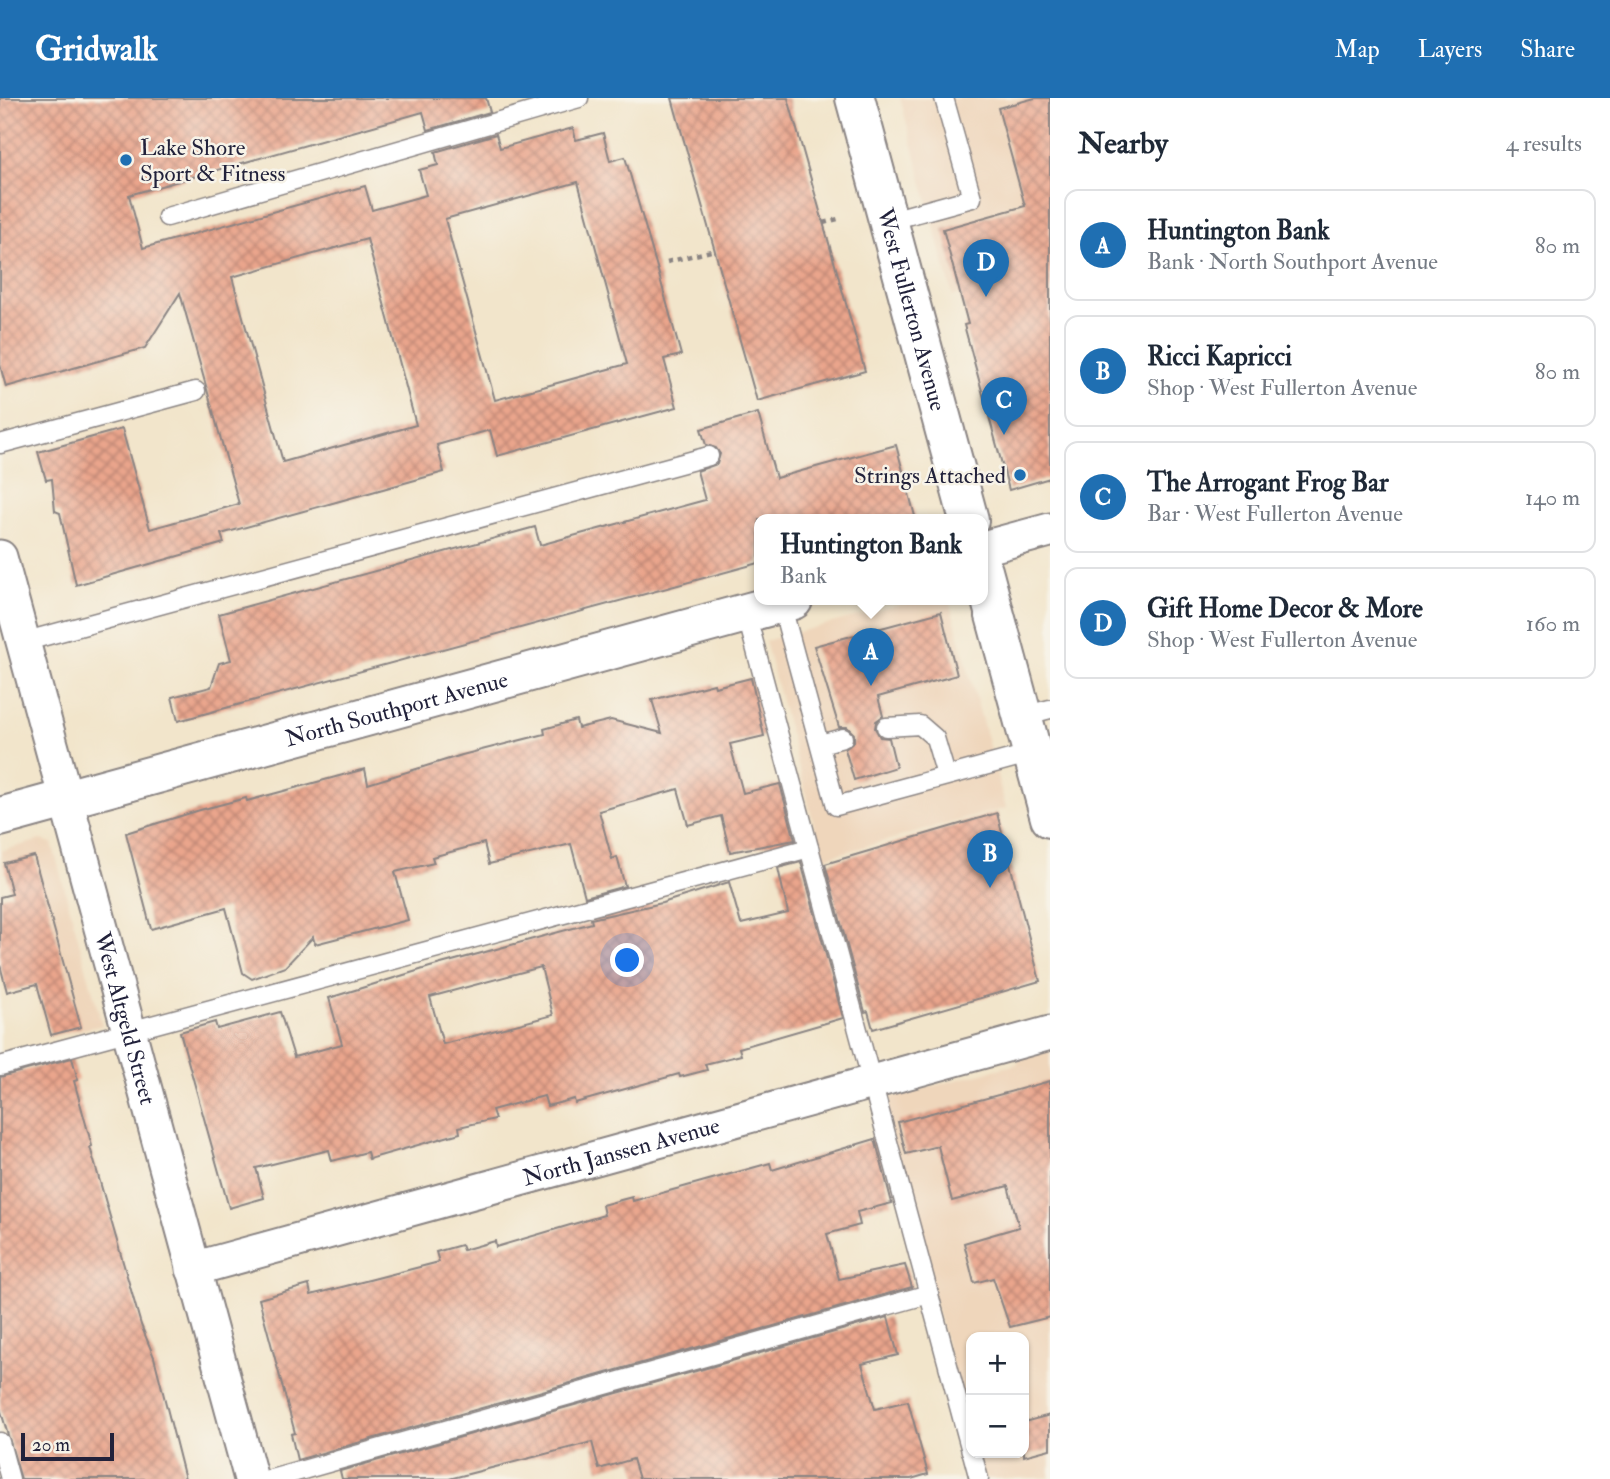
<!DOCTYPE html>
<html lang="en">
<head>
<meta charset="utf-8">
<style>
  :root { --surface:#fff; --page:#f2f2f3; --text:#1f2937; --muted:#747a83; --line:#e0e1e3; --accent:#1f6fb2 }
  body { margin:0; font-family:"IM FELL Double Pica",serif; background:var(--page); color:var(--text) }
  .controls { position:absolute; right:21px; bottom:21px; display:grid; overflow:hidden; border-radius:14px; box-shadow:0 2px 5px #0004 }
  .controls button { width:63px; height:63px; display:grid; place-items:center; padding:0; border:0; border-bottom:2px solid var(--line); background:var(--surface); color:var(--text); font:35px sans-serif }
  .scale { position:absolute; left:21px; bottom:18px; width:93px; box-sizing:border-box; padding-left:7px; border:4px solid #22223b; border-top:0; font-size:19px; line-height:24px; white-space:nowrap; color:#22223b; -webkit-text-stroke:5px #f7f3e8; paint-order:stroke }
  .you { position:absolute; left:628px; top:863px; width:24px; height:24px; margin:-18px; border:5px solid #fff; border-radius:50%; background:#1a73e8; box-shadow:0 0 0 10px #1a73e833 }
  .badge { display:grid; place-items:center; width:46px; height:46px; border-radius:50%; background:var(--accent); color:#fff; font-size:23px; font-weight:700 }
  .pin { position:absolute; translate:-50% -58px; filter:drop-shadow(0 2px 4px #0008) }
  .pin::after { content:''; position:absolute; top:37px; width:24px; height:21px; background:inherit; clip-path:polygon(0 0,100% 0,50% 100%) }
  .popup { position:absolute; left:754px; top:416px; width:234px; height:91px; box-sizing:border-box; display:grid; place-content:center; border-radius:14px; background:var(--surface); filter:drop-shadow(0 2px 5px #0005); font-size:23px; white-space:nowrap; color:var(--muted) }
  .popup b { font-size:26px; color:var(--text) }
  .popup::after { content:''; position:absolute; left:50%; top:100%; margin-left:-14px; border:14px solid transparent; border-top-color:var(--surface) }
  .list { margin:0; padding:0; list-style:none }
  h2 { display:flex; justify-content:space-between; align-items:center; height:91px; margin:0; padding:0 28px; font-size:30px }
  h2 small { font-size:23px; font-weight:400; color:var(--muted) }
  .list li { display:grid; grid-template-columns:46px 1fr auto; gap:21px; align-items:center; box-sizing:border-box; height:112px; margin:0 14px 14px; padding:0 14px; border:2px solid var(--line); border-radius:14px }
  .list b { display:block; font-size:26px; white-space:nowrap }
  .list p { margin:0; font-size:23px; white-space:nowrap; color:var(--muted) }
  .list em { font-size:23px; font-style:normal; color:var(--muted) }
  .map { position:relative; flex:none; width:1050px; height:1381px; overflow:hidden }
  header { display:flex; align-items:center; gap:42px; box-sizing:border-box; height:98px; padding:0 35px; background:var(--accent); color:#fff }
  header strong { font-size:33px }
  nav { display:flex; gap:38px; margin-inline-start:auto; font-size:24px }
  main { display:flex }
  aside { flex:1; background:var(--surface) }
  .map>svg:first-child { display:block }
</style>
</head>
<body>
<header>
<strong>Gridwalk</strong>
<nav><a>Map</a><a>Layers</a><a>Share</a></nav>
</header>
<main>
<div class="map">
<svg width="1050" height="1381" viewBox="0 0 1050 1381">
  <defs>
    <pattern id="building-cross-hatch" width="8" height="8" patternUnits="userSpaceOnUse" patternTransform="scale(1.75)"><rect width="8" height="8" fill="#eaa58c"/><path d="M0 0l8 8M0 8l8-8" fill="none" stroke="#bd8674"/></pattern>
  </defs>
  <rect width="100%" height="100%" fill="#f7f3e8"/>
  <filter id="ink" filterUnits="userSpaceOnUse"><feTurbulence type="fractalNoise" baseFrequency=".0143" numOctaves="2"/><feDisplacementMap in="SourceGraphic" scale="14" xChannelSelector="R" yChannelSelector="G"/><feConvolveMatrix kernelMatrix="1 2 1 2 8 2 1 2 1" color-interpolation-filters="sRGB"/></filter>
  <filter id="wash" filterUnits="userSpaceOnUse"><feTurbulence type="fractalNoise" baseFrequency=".00686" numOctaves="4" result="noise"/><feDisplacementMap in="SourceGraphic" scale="28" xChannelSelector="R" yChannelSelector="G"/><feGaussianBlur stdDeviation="1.57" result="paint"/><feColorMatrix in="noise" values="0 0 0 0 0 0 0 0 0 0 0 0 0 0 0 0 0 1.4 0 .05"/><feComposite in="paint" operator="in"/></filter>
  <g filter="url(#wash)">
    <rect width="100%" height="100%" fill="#f2e5cb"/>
    <g fill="#efd6bb">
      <polygon points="900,0 1050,0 1050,172 953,198"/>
      <polygon points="917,502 949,502 1006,710 823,760 765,543"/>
      <polygon points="41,742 52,745 102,927 48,940 0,753"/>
      <polygon points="1050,948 1050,1379 983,1381 976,1355 1024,1355 1024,1239 971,1239 971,1337 880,1002 1017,966 1026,953"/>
    </g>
    <g id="blocks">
      <g fill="url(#building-cross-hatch)" fill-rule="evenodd">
        <path d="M0 0H486L490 14 428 32 423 14 129 97 143 150 365 88 372 112 426 97 419 72 438 67 435 54 496 36 500 50 573 30 576 42 603 35 610 63 625 59 658 173 681 257 664 261 677 309 497 358 490 332 437 347 444 374 221 436 224 445 76 487 60 415 55 413 52 381 46 382 38 354 122 331 150 431 239 406 180 195 145 250 6 289 0 267ZM578 84 627 266 495 302 445 121ZM367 141 416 327 283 364 232 179Z"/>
        <polygon points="672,0 788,0 865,273 757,303"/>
        <polygon points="1035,0 1050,0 1050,380 1009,392 964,227 968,226 943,131 1025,108 998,10"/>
        <polygon points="758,315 776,380 896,347 916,422 759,422 759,465 178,623 172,599 211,589 219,565 231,562 219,516 535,429 540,447 705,402 697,373 717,366 720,356 716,350 706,347 701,331"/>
        <polygon points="941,514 957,577 878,599 883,618 876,623 875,630 880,639 889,640 896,669 854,682 845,651 854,644 854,636 847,629 839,629 814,548"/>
        <polygon points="751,580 764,638 730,646 743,695 780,686 795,742 730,754 721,718 688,727 678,691 599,713 612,761 617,759 625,788 585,799 571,746 489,766 484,745 432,759 434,765 395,774 408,822 315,846 313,839 285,869 252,881 243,875 226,810 151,831 126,735 200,712 246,700 247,703 365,671 368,686 462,657 545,636 544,631 576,622 578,630 611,622 662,635 652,602 714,586 715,589"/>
        <polygon points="997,715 1040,883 873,931 868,913 865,914 825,766"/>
        <polygon points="34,758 81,929 51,937 37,886 7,894 0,867 0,799 12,796 4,765"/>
        <path d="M801 764 843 920 739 950 741 957 705 966 707 972 680 979 679 976 575 1005 574 1001 547 1008 544 998 492 1012 495 1021 459 1029 460 1035 369 1061 367 1054 332 1063 329 1052 256 1070 264 1100 229 1110 180 934 215 924 217 931 280 914 294 959 342 946 329 900 430 869 592 825 591 821 662 805 729 784 741 826 788 815 778 770ZM541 869 553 917 443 946 430 899Z"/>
        <polygon points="72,960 78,982 74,983 92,1048 90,1049 141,1227 154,1259 185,1381 21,1381 0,1310 0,979"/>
        <polygon points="1050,983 1050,1219 1010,1229 993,1180 974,1185 964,1145 1019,1129 1008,1088 952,1103 938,1048 906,1056 898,1024"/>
        <polygon points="875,1041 892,1105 857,1114 860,1127 827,1136 839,1181 905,1167 912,1189 297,1362 291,1336 295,1335 259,1201 309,1187 311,1197 439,1164 436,1154 461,1147 463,1152 495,1143 496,1149 604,1117 602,1107 632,1099 633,1103 770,1065 772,1072"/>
        <polygon points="888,1219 898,1257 862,1266 875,1311 908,1303 928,1376 911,1381 639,1381 633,1361 599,1371 592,1344 449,1381 342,1381 340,1373"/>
        <polygon points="1050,1317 1050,1351 1024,1358 1024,1324"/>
      </g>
    </g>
  </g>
  <g filter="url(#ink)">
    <use href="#blocks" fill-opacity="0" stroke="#8a8483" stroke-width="2"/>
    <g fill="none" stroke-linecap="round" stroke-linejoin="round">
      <g stroke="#8a8483" stroke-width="21">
        <g id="lane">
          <polyline points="167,119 579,0"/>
          <polyline points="888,123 972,100 944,0"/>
          <polyline points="0,346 196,293"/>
          <polyline points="781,505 836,708 1032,655"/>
          <polyline points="746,515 971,1353"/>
          <polyline points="23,544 709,358"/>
          <polyline points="1023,618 1050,611"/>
          <polyline points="886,629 920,627 935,640 946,677"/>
          <polyline points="820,646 843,640"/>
          <polyline points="0,968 809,750"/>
          <polyline points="0,1344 10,1381"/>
          <polyline points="972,1355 979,1381"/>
          <polyline points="271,1381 929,1196"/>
        </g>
      </g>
      <g stroke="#8a8483" stroke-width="37">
        <g id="street">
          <polyline points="983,450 1050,432"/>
          <path id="s1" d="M0 459 251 1381"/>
          <path id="s2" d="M193 1171 1050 935"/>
        </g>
      </g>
      <g stroke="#8a8483" stroke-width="42">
        <g id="secondary">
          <path id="s3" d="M855 0 969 422"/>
          <polyline points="983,473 1050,720"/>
          <path id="s4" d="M0 719 793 502"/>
        </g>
      </g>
      <g stroke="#8a8483" stroke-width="4.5" stroke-dasharray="5 5" stroke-linecap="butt">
        <polyline points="823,125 838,121"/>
        <polyline points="667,164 715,152"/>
      </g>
      <use href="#lane" stroke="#fff" stroke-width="18"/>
      <use href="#street" stroke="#fff" stroke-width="33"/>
      <use href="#secondary" stroke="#fff" stroke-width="38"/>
    </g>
  </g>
  <g fill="#1f6fb2" stroke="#f7f3e8" stroke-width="2.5">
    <circle cx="126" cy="62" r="7"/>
    <circle cx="1020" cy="377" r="7"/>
  </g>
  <g text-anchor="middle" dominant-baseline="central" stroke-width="5" stroke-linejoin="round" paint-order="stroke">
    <g font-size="23" fill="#22223b" stroke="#f7f3e8" text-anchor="start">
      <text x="140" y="49">Lake Shore<tspan x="140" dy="26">Sport &amp; Fitness</tspan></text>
      <text x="1006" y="377" text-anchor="end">Strings Attached</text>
    </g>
    <g font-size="23" fill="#22223b" stroke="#f7f3e8">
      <text stroke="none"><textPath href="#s3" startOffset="219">West Fullerton Avenue</textPath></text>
      <text stroke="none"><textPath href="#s4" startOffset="411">North Southport Avenue</textPath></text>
      <text stroke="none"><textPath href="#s1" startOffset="478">West Altgeld Street</textPath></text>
      <text stroke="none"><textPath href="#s2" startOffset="444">North Janssen Avenue</textPath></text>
    </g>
  </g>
</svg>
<div class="controls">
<button>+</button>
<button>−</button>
</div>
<div class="scale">20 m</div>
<div class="you"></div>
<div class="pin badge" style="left:871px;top:588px">A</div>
<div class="popup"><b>Huntington Bank</b>Bank</div>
<div class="pin badge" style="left:990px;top:790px">B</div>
<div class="pin badge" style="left:1004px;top:337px">C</div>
<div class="pin badge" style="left:986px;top:199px">D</div>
</div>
<aside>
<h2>Nearby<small>4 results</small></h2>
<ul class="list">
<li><span class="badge">A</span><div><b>Huntington Bank</b><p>Bank · North Southport Avenue</p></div><em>80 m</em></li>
<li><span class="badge">B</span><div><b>Ricci Kapricci</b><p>Shop · West Fullerton Avenue</p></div><em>80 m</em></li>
<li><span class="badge">C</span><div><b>The Arrogant Frog Bar</b><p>Bar · West Fullerton Avenue</p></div><em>140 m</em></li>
<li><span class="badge">D</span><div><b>Gift Home Decor &amp; More</b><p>Shop · West Fullerton Avenue</p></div><em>160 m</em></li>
</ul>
</aside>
</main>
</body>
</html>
